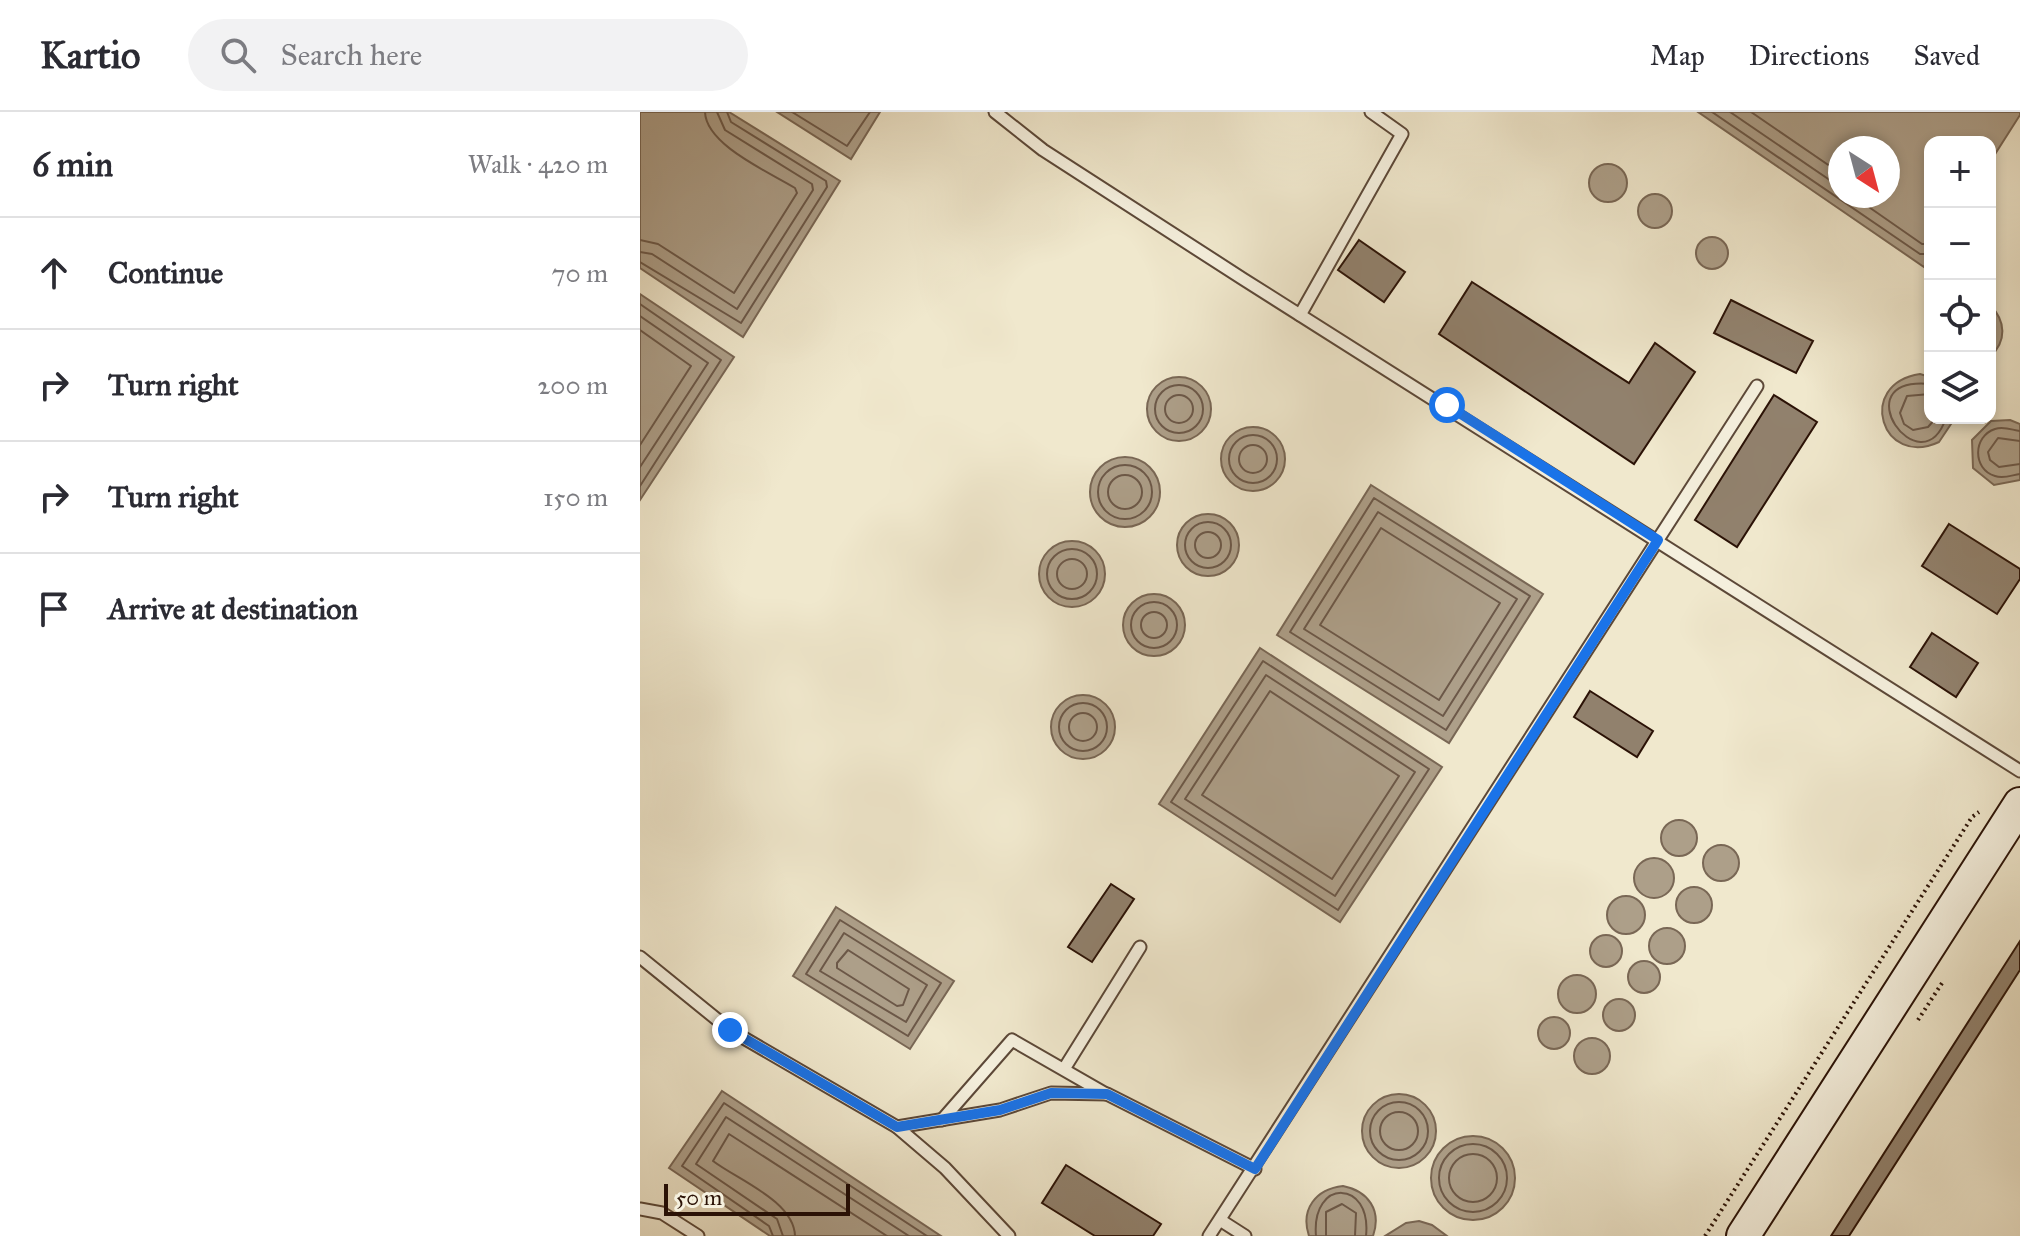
<!DOCTYPE html>
<html lang="en">
<head>
<meta charset="utf-8">
<style>
  :root { --surface:#fff; --page:#f2f2f3; --text:#2b2b33; --muted:#7c7c81; --line:#e1e1e2 }
  body { margin:0; font-family:"IM FELL Great Primer",serif; background:var(--page); color:var(--text) }
  .controls { position:absolute; right:24px; top:24px; display:grid; overflow:hidden; border-radius:16px; box-shadow:0 4px 12px #0003 }
  .controls button { width:72px; height:72px; display:grid; place-items:center; padding:0; border:0; border-bottom:2px solid var(--line); background:var(--surface); color:var(--text); font:40px sans-serif }
  .compass { position:absolute; left:1188px; top:24px; width:72px; height:72px; border-radius:50%; background:var(--surface); box-shadow:0 4px 12px #0003; rotate:144deg }
  .scale { position:absolute; left:24px; bottom:20px; width:186px; box-sizing:border-box; padding-left:8px; border:4px solid #2b1206; border-top:0; font-size:22px; line-height:28px; white-space:nowrap; color:#2b1206; -webkit-text-stroke:6px #f5f0de; paint-order:stroke }
  .stop { position:absolute; width:24px; height:24px; margin:-18px; border:6px solid #1a73e8; border-radius:50%; background:#fff }
  .stop.end { background:#1a73e8; border-color:#fff; box-shadow:0 2px 8px #0008 }
  .list { margin:0; padding:0; list-style:none }
  h2 { display:flex; justify-content:space-between; align-items:center; height:104px; margin:0; padding:0 32px; font-size:34px }
  h2 small { font-size:26px; font-weight:400; color:var(--muted) }
  .list li { display:grid; grid-template-columns:52px 1fr auto; gap:24px; align-items:center; box-sizing:border-box; height:112px; padding:0 32px; border-top:2px solid var(--line) }
  .list b { display:block; font-size:30px; white-space:nowrap }
  .list em { font-size:26px; font-style:normal; color:var(--muted) }
  .icon { flex:none; width:44px; height:44px; fill:none; stroke:currentColor; stroke-width:2; stroke-linecap:round; stroke-linejoin:round }
  .map { position:relative; flex:none; width:1380px; height:1124px; overflow:hidden }
  header { display:flex; align-items:center; gap:48px; box-sizing:border-box; height:112px; padding:0 40px; background:var(--surface); border-bottom:2px solid var(--line) }
  header strong { font-size:38px }
  nav { display:flex; gap:44px; margin-inline-start:auto; font-size:28px }
  .search { width:560px; height:72px; background:var(--page); display:flex; align-items:center; gap:20px; box-sizing:border-box; padding:0 28px; border-radius:44px; color:var(--muted); font-size:30px }
  main { display:flex }
  aside { flex:1; background:var(--surface) }
  .map>svg:first-child { display:block }
</style>
</head>
<body>
<header>
<strong>Kartio</strong>
<div class="search"><svg class="icon" aria-label="search" viewBox="0 0 24 24"><circle cx="10" cy="10" r="6"/><path d="M15 15l6 6"/></svg>Search here</div>
<nav><a>Map</a><a>Directions</a><a>Saved</a></nav>
</header>
<main>
<aside>
<h2>6 min<small>Walk · 420 m</small></h2>
<ul class="list">
<li><svg class="icon" aria-label="ahead" viewBox="0 0 24 24"><path d="M12 20V5M6 11l6-6 6 6"/></svg><div><b>Continue</b></div><em>70 m</em></li>
<li><svg class="icon" aria-label="right" viewBox="0 0 24 24"><path d="M7 20v-9h11M14 6l5 5-5 5"/></svg><div><b>Turn right</b></div><em>200 m</em></li>
<li><svg class="icon" aria-label="right" viewBox="0 0 24 24"><path d="M7 20v-9h11M14 6l5 5-5 5"/></svg><div><b>Turn right</b></div><em>150 m</em></li>
<li><svg class="icon" aria-label="arrive" viewBox="0 0 24 24"><path d="M6 21V4h12l-3 4 3 4H6"/></svg><div><b>Arrive at destination</b></div></li>
</ul>
</aside>
<div class="map">
<svg width="1380" height="1124" viewBox="0 0 1380 1124">
  <rect width="100%" height="100%" fill="#f0e8cd"/>
  <filter id="stains"><feTurbulence type="fractalNoise" baseFrequency=".0025" numOctaves="4"/><feColorMatrix values="0 0 0 0 .2 0 0 0 0 .09 0 0 0 0 .02 0 0 0 .5 -.17"/></filter>
  <radialGradient id="worn" r=".72"><stop offset=".6" stop-color="#630" stop-opacity="0"/><stop offset="1" stop-color="#630" stop-opacity=".3"/></radialGradient>
  <g fill="#ad9f89" stroke="#796755" stroke-width="2" fill-rule="evenodd">
    <polygon points="0,0 89,0 200,69 103,225 0,156"/>
    <polygon points="137,0 240,0 211,47"/>
    <path d="M1058 0H1380V3L1350 50V30H1290V145L1284 155ZM1200 36H1248V84H1200Z"/>
    <circle cx="968" cy="71" r="19"/>
    <circle cx="1015" cy="99" r="17"/>
    <circle cx="1072" cy="141" r="16"/>
    <polygon points="0,182 94,245 0,388"/>
    <path d="M1350 193C1366 209 1367 229 1350 245Z"/>
    <path d="M1280 262 1290 265V306H1315L1299 330C1242 357 1215 272 1280 262Z"/>
    <circle cx="539" cy="297" r="32"/>
    <polygon points="1370,308 1380,312 1380,368 1354,373 1333,356 1332,328 1351,309"/>
    <circle cx="613" cy="347" r="32"/>
    <circle cx="485" cy="380" r="35"/>
    <polygon points="731,373 903,482 809,631 637,523"/>
    <circle cx="568" cy="433" r="31"/>
    <circle cx="432" cy="462" r="33"/>
    <circle cx="514" cy="513" r="31"/>
    <polygon points="620,536 802,655 700,810 519,692"/>
    <circle cx="443" cy="615" r="32"/>
    <circle cx="1039" cy="726" r="18"/>
    <circle cx="1081" cy="751" r="18"/>
    <circle cx="1014" cy="766" r="20"/>
    <circle cx="1054" cy="793" r="18"/>
    <circle cx="986" cy="803" r="19"/>
    <polygon points="196,795 314,869 270,937 153,864"/>
    <circle cx="1027" cy="834" r="18"/>
    <circle cx="966" cy="839" r="16"/>
    <circle cx="1004" cy="865" r="16"/>
    <circle cx="937" cy="882" r="19"/>
    <circle cx="979" cy="903" r="16"/>
    <circle cx="914" cy="921" r="16"/>
    <circle cx="952" cy="944" r="18"/>
    <polygon points="82,979 301,1124 130,1124 29,1056"/>
    <circle cx="759" cy="1019" r="37"/>
    <circle cx="833" cy="1066" r="42"/>
    <path d="M703 1074C728 1079 742 1098 733 1124H669C660 1097 676 1077 703 1074Z"/>
    <polygon points="779,1109 792,1113 807,1124 745,1124 766,1111"/>
  </g>
  <g fill="none" stroke-linecap="round" stroke-linejoin="round">
    <g stroke="#6c5848" stroke-width="2">
      <polyline points="152,0 207,34 230,0"/>
      <polyline points="1072,0 1280,142 1290,142"/>
      <polyline points="1090,0 1200,75"/>
      <polyline points="1111,0 1200,61"/>
      <polyline points="1213,84 1282,132 1290,132"/>
      <path d="M0 128 18 132 94 181 157 81 155 76C129 60 66 33 65 0"/>
      <polyline points="0,140 12,142 97,197 173,78 172,72 85,18 77,0"/>
      <polyline points="0,150 101,211 187,75 186,69 91,10 87,0"/>
      <polyline points="0,192 81,248 0,374"/>
      <polyline points="0,204 68,251 0,355"/>
      <polyline points="0,218 51,254 0,333"/>
      <path d="M1290 272C1201 264 1281 378 1306 306"/>
      <circle cx="539" cy="297" r="24"/>
      <polyline points="1290,282 1267,284 1260,301 1264,312 1273,318 1288,315 1296,306"/>
      <circle cx="539" cy="297" r="14"/>
      <path d="M1380 319C1372 318 1364 314 1355 317 1333 324 1332 357 1355 364 1364 367 1372 363 1380 362"/>
      <circle cx="613" cy="347" r="24"/>
      <polyline points="1380,329 1358,326 1348,340 1350,348 1359,355 1380,352"/>
      <circle cx="613" cy="347" r="14"/>
      <circle cx="485" cy="380" r="27"/>
      <circle cx="485" cy="380" r="17"/>
      <polygon points="734,386 890,484 806,618 650,520"/>
      <polygon points="738,400 877,487 803,604 664,517"/>
      <circle cx="568" cy="433" r="23"/>
      <polygon points="741,416 860,491 799,588 680,513"/>
      <circle cx="568" cy="433" r="13"/>
      <circle cx="432" cy="462" r="25"/>
      <circle cx="432" cy="462" r="15"/>
      <circle cx="514" cy="513" r="23"/>
      <circle cx="514" cy="513" r="13"/>
      <polygon points="623,549 789,657 698,798 531,690"/>
      <polygon points="626,563 775,660 695,784 545,687"/>
      <polygon points="630,579 759,664 692,767 562,683"/>
      <circle cx="443" cy="615" r="24"/>
      <circle cx="443" cy="615" r="14"/>
      <polygon points="200,808 301,871 268,924 166,862"/>
      <polygon points="204,821 287,873 266,910 180,859"/>
      <polygon points="208,838 269,877 263,893 257,894 197,856 197,851"/>
      <circle cx="759" cy="1019" r="29"/>
      <circle cx="759" cy="1019" r="19"/>
      <circle cx="833" cy="1066" r="34"/>
      <circle cx="833" cy="1066" r="24"/>
      <polyline points="133,1124 129,1114 42,1054 84,991 287,1124"/>
      <polyline points="143,1124 137,1107 56,1052 86,1005 269,1124"/>
      <path d="M155 1124C154 1089 98 1068 73 1049L89 1022 247 1124"/>
      <path d="M676 1124C671 1066 732 1067 726 1124"/>
      <polyline points="686,1124 686,1100 702,1092 716,1101 715,1124"/>
    </g>
  </g>
  <g fill="#91816d" stroke="#2b1206" stroke-width="2">
    <polygon points="719,128 765,160 744,190 698,158"/>
    <polygon points="832,170 989,271 1015,231 1055,260 994,352 799,222"/>
    <polygon points="1091,188 1173,229 1156,261 1074,221"/>
    <polygon points="1134,283 1177,310 1097,435 1055,408"/>
    <polygon points="1309,412 1380,457 1380,467 1357,502 1282,454"/>
    <polygon points="1292,521 1338,551 1316,585 1270,555"/>
    <polygon points="950,579 1013,619 997,645 934,605"/>
    <polygon points="471,772 494,787 452,850 428,835"/>
    <polygon points="1380,829 1380,858 1209,1124 1191,1124"/>
    <polygon points="426,1053 521,1112 513,1124 455,1124 402,1091"/>
  </g>
  <g fill="none" stroke-linecap="round" stroke-linejoin="round">
    <g stroke="#5c4838" stroke-width="15">
      <g id="lane">
        <polyline points="355,0 403,38 603,167 1380,659"/>
        <polyline points="660,203 762,22 731,0"/>
        <polyline points="0,845 90,918 257,1015 360,998 411,981 467,982 615,1057"/>
        <polyline points="424,957 500,835"/>
        <polyline points="302,1008 372,928 466,982"/>
        <polyline points="257,1015 305,1056 369,1124"/>
        <polyline points="0,1097 22,1101 58,1124"/>
        <polyline points="580,1108 605,1124"/>
        <polyline points="569,1124 1117,274"/>
      </g>
    </g>
    <g stroke="#2b1206" stroke-width="36">
      <polyline id="secondary" points="1103,1124 1380,692"/>
    </g>
    <g stroke="#2b1206" stroke-width="4" stroke-dasharray="2 4" stroke-linecap="butt">
      <polyline points="1278,908 1304,868"/>
      <polyline points="1065,1124 1332,705 1339,700"/>
    </g>
    <use href="#lane" stroke="#f5f0de" stroke-width="11"/>
    <use href="#secondary" stroke="#f5f0de" stroke-width="32"/>
  </g>
  <g fill="none" stroke-linecap="round" stroke-linejoin="round">
    <polyline stroke="#1a73e8" stroke-width="10" points="90,918 257,1015 360,998 411,981 467,982 615,1057 1018,428 807,293"/>
  </g>
  <rect width="100%" height="100%" filter="url(#stains)"/>
  <rect width="100%" height="100%" fill="url(#worn)"/>
</svg>
<div class="controls">
<button>+</button>
<button>−</button>
<button><svg class="icon" aria-label="locate" viewBox="0 0 24 24"><circle cx="12" cy="12" r="6"/><path d="M12 2v4M12 18v4M2 12h4M18 12h4"/></svg></button>
<button><svg class="icon" aria-label="layers" viewBox="0 0 24 24"><path d="M12 4l9 5-9 5-9-5zM3 14l9 5 9-5"/></svg></button>
</div>
<svg class="compass" viewBox="-18 -18 36 36"><path d="M0-13l5 13h-10z" fill="#e53935"/><path d="M0 13l5-13h-10z" fill="#7c7c81"/></svg>
<div class="scale">50 m</div>
<div class="stop" style="left:807px;top:293px"></div>
<div class="stop end" style="left:90px;top:918px"></div>
</div>
</main>
</body>
</html>
